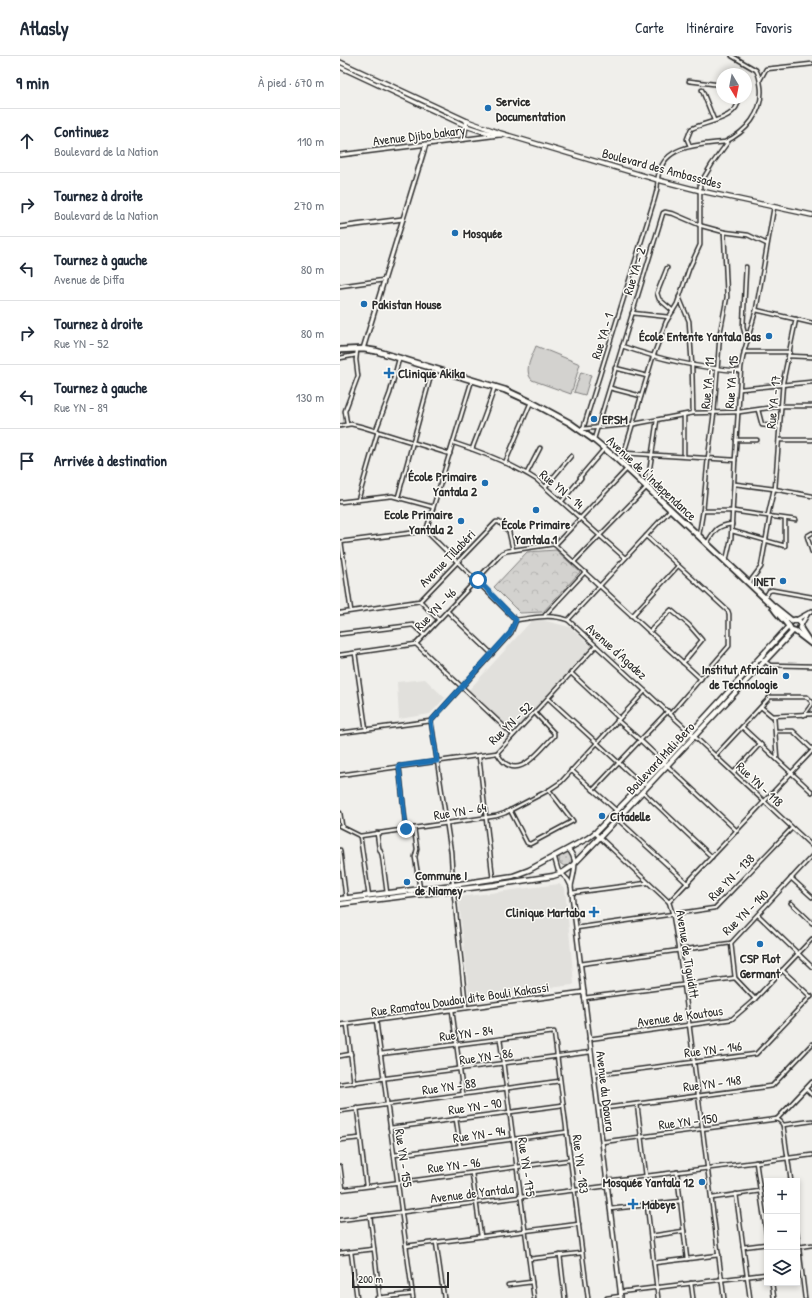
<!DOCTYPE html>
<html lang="fr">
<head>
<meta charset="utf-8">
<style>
  :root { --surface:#fff; --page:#f2f2f3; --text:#1f2937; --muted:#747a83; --line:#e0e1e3 }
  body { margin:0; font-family:"Patrick Hand",sans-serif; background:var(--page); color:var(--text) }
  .controls { position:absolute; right:12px; bottom:12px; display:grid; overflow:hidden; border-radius:0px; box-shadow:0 2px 6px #0003 }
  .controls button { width:36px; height:36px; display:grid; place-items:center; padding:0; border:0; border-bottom:1px solid var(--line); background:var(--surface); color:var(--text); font:20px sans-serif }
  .compass { position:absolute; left:376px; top:12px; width:36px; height:36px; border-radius:50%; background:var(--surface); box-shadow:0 2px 6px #0003; rotate:170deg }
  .scale { position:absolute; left:12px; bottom:10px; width:97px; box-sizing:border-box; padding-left:4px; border:2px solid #2b2b2b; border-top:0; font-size:11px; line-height:14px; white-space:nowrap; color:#2b2b2b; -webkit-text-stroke:3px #fdfcf7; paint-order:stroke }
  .stop { position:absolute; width:12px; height:12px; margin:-9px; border:3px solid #1f6fb2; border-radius:50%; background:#fff }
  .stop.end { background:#1f6fb2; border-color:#fff; box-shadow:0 1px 4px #0008 }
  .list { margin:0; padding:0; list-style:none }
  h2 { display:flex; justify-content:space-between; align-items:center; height:52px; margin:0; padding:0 16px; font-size:17px }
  h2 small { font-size:13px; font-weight:400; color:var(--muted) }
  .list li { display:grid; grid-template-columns:26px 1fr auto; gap:12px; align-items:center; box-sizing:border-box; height:64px; padding:0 16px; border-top:1px solid var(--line) }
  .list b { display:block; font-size:15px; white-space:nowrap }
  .list p { margin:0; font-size:13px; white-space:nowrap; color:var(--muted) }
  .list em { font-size:13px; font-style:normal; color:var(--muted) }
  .icon { flex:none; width:22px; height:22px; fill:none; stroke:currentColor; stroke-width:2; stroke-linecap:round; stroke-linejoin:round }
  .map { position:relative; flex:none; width:472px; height:1242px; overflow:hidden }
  header { display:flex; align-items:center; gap:24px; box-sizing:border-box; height:56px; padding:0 20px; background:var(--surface); border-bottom:1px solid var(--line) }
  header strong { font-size:19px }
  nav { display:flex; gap:22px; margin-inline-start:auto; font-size:14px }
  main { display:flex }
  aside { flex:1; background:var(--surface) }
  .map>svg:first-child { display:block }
</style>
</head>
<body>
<header>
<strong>Atlasly</strong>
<nav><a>Carte</a><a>Itinéraire</a><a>Favoris</a></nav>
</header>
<main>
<aside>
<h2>9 min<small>À pied · 670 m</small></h2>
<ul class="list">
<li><svg class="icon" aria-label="ahead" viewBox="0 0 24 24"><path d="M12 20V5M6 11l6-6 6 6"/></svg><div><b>Continuez</b><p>Boulevard de la Nation</p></div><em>110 m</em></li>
<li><svg class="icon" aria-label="right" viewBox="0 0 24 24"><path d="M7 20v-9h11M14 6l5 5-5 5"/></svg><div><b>Tournez à droite</b><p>Boulevard de la Nation</p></div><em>270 m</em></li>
<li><svg class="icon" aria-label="left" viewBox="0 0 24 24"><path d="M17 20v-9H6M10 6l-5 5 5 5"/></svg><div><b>Tournez à gauche</b><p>Avenue de Diffa</p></div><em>80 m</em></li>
<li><svg class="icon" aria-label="right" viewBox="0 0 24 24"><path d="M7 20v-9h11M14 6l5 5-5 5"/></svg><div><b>Tournez à droite</b><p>Rue YN - 52</p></div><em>80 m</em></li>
<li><svg class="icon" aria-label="left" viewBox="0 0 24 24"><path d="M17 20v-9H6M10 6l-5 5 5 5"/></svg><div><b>Tournez à gauche</b><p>Rue YN - 89</p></div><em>130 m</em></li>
<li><svg class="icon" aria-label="arrive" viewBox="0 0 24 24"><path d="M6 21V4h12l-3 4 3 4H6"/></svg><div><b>Arrivée à destination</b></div></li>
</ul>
</aside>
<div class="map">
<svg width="472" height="1242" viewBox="0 0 472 1242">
  <defs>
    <pattern id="grass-dots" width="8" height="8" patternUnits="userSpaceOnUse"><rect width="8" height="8" fill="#d3d2cf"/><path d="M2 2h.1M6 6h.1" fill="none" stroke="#b5b4b2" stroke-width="1.8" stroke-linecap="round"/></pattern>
    <pattern id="forest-crowns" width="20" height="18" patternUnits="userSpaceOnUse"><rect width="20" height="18" fill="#d3d2cf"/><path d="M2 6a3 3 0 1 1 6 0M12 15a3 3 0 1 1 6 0" fill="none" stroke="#b5b4b2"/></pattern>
  </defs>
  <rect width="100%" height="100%" fill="#f0efeb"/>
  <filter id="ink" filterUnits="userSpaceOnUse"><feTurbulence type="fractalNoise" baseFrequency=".025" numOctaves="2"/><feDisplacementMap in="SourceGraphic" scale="8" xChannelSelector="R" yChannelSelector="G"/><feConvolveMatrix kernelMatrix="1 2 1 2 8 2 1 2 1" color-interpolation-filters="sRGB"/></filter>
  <g filter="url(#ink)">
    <g fill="#e1e0dc">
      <polygon points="194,562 230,571 252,591 205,641 175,677 128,635"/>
      <polygon points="85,623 105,642 90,658 59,663 57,626"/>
      <polygon points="219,828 225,832 234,928 232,929 131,943 129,939 119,846 120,841"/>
    </g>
    <circle fill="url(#grass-dots)" stroke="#7f7e7d" cx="226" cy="803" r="7"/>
    <polygon fill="url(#forest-crowns)" stroke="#7f7e7d" points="216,494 240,516 203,556 180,557 154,531 187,496"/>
    <g fill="#d3d2cf" stroke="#7f7e7d">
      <path d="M196 290 240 308 231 338 192 324C183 314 192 301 196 290Z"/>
      <polygon points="241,316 251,319 245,339 234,336"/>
    </g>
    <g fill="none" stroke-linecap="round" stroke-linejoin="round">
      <g stroke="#2b2b2b" stroke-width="5.5">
        <g id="minor">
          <polyline points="420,24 426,13 472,8"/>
          <polyline points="349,25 382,29"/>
          <polyline points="362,34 374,64"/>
          <path d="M350 90 347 83 351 73C366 65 398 64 399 42"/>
          <polyline points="406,211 403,271 407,286"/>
          <polyline points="327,212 317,237 319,243 333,255"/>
          <polyline points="0,230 44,224"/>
          <polyline points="339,241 349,265 352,310 353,357"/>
          <polyline points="416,254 472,267"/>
          <polyline points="292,257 329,261"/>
          <path d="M282 290C321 304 359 312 400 315"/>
          <polyline points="404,296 450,296"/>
          <polyline points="449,300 472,301"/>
          <polyline points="0,302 16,299"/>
          <polyline points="275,312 307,320"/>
          <polyline points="270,332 301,340"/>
          <polyline points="400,333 472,326"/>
          <polyline points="418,354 422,369 440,371"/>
          <polyline points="344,359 344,400"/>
          <polyline points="7,368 5,355 18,320 16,304 17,294"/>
          <polyline points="0,370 11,368 23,371 110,398"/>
          <polyline points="242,373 294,368 353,357 399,356 442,350 472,350"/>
          <path d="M243 373 312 151C314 145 316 139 317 133 318 128 317 122 319 117 326 88 361 89 385 86 406 76 423 57 421 32 420 26 420 20 416 14L392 0"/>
          <polyline points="36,374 50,337 59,303"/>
          <polyline points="254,383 323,157 325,156 334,158 362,170 384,176 408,179 427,188"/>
          <polyline points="396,384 417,384"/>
          <polyline points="439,384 472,384"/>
          <path d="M114 387C142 396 172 408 197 424L285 502"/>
          <path d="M132 393C140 372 148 352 155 330"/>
          <polyline points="284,397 395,404"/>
          <polyline points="277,403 284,397 313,301 326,266 337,248 349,213 360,189 360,128 372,108 388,86"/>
          <polyline points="165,407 191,346"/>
          <polyline points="187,417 200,392"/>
          <polyline points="240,421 264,393"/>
          <polyline points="395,428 434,433 472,440"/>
          <polyline points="206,430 231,400"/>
          <polyline points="435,433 443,326 456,263"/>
          <polyline points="58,441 93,312"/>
          <polyline points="18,444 38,375"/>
          <polyline points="222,445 241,422"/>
          <polyline points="0,446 52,440 93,451"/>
          <polyline points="363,455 393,455 456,464"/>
          <polyline points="428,459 434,433"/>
          <polyline points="86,475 132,324"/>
          <polyline points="86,475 176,564"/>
          <polyline points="392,475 445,490 445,463"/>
          <polyline points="472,477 467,480 472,496"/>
          <polyline points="359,479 363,455 368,402 374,357 380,277 387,241 384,176"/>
          <polyline points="306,480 388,555 389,558 389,590 330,658"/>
          <polyline points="0,486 86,475"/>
          <polyline points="1,486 11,555"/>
          <path d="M367 487C375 474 376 470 392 468"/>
          <polyline points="215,489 287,413"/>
          <polyline points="386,505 391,483 395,404 401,311 404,296 416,254 434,151"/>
          <polyline points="234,506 307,431 317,364"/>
          <polyline points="409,527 421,511 430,460"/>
          <polyline points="425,542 429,535 432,534 472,541"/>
          <polyline points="80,545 99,564"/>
          <polyline points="107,555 152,598"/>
          <polyline points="0,557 80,545 156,466 159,466 169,476 173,494"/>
          <polyline points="205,559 245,516"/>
          <polyline points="292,560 338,510"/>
          <path d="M176 564C195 562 209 557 228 564L354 680 472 790"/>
          <polyline points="228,564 330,454"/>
          <polyline points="309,576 331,554 349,569 362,584 343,607"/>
          <polyline points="0,578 73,569 84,579"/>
          <polyline points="76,588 173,679"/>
          <polyline points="15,597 26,674"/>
          <polyline points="0,599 76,588 162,497 167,495 214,488 361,623"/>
          <polyline points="420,602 430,609 472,610"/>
          <polyline points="231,617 279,662"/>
          <polyline points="208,642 302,728"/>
          <polyline points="421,651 432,660 472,658"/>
          <polyline points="464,659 472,648"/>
          <polyline points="434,660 437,703"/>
          <polyline points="277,664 300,684 397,775"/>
          <polyline points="91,665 111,796 113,829 126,952"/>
          <polyline points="402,671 472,736"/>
          <polyline points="436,675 453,675 472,693"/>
          <polyline points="0,677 91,665 171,577 176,564"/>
          <path d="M157 697C176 730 198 696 214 680V677L195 657"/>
          <polyline points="139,700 153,824"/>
          <polyline points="375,700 430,641 467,641 472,646"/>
          <polyline points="59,710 66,773"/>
          <polyline points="231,714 277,755"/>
          <polyline points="394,716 420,688"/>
          <polyline points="0,719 157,697 256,590"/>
          <polyline points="253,734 328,655"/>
          <polyline points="302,735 372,801"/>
          <polyline points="170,754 187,787 190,788 233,765 209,734"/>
          <polyline points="0,757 2,770"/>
          <polyline points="273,759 348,828"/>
          <polyline points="0,770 20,780 156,760 165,757 209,734 221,726 305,635"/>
          <polyline points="74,772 77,793 75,801 80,833"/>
          <polyline points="37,777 39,792 42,799 47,837"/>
          <polyline points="255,777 329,846"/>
          <polyline points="20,780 29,840"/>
          <polyline points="0,794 6,843"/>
          <polyline points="451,822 472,841"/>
          <polyline points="231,837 307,827"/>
          <polyline points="451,847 472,867"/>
          <polyline points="418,859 472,911"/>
          <polyline points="236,872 375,852 452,772"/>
          <polyline points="391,887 395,922 415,943"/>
          <polyline points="240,908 391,887 472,800"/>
          <polyline points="442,914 471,941"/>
          <polyline points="244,942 395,922"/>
          <polyline points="112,954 123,1038"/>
          <polyline points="36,964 73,1242"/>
          <polyline points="7,968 14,1027"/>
          <polyline points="160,983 194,1242"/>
          <polyline points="249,983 392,963 415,943 472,883"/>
          <polyline points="40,998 214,976 248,1242"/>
          <polyline points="0,1000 11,998"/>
          <polyline points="254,1019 416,998 471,940"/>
          <polyline points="0,1028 251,996"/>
          <polyline points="466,1033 472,1039"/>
          <polyline points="297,1048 306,1120"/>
          <polyline points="17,1052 26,1130"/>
          <polyline points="258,1053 432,1030 472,988"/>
          <polyline points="0,1055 220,1025"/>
          <polyline points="116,1063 120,1090"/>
          <polyline points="437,1063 441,1066 443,1069 451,1125"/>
          <polyline points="437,1063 472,1026"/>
          <polyline points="443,1069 472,1065"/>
          <polyline points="50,1072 223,1049"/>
          <polyline points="0,1084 20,1082"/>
          <polyline points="262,1086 437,1063"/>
          <polyline points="54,1099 227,1076"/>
          <polyline points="416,1106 427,1182"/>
          <polyline points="0,1110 3,1133"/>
          <polyline points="337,1116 347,1203"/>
          <polyline points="132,1117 141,1180"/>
          <polyline points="267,1125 472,1099"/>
          <polyline points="0,1134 230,1104"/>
          <polyline points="396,1138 410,1242"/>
          <polyline points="372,1142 420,1135"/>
          <polyline points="307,1149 318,1242"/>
          <polyline points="270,1153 341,1145"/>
          <polyline points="30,1160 40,1242"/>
          <polyline points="0,1164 267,1130"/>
          <polyline points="457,1177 465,1242"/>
          <polyline points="311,1180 344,1175"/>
          <polyline points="96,1186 104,1242"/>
          <polyline points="66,1190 239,1168"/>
          <polyline points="403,1191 427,1188"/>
          <polyline points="459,1191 472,1189"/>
          <polyline points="11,1196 17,1242"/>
          <polyline points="0,1197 34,1193"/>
          <polyline points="220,1199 225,1242"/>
          <polyline points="189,1203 242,1197"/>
          <polyline points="314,1207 379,1199"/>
          <polyline points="351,1227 353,1242"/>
          <polyline points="432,1227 434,1242"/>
          <polyline points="168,1229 192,1226"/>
          <polyline points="280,1236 427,1218"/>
          <polyline points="37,1242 72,1238"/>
          <polyline points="267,1242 281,1240"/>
          <polyline points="384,1242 344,928 333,859 329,846 472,695"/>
        </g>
      </g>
      <g stroke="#2b2b2b" stroke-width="6">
        <g id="tertiary">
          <polyline points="0,99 159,79"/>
          <polyline points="0,171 63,163"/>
          <polyline points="23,293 86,88"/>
          <polyline points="456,564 472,555"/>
          <polyline points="461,569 467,559"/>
          <path d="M228 793C239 804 234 816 231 830"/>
          <polyline points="214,800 218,814 228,824 231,830 281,1242"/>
          <polyline points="0,969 244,936"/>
        </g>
      </g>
      <g stroke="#2b2b2b" stroke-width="6">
        <g id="secondary">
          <polyline points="0,6 127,65 160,77 318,124 361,135 472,159"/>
          <polyline points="0,11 126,70 141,75 161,79"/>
          <path d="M123 83C126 77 125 71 127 65"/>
        </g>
      </g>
      <g stroke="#2b2b2b" stroke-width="7">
        <g id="primary">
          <polyline points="0,843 113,829 173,820 189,814 248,782 256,776 324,706 449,570"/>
          <polyline points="0,848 154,829 213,820 222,817 231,811 259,782 453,575"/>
        </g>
      </g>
      <g stroke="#2b2b2b" stroke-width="8">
        <g id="trunk">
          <polyline points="0,294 23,293 36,295 165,334 191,346 230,367 254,384 277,403 431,548 452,565"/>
          <path d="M433 551C438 560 447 565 451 574L455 575 472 588"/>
          <polyline points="452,565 455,564 459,565 461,568 460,572"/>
          <polyline points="460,572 468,584"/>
        </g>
      </g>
      <use href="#minor" stroke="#fdfcf7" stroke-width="2.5"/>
      <use href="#tertiary" stroke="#fdfcf7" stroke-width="3"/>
      <use href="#secondary" stroke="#fdfcf7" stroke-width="3.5"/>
      <use href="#primary" stroke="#fdfcf7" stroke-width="4"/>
      <use href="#trunk" stroke="#fdfcf7" stroke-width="4.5"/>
    </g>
  </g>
  <g fill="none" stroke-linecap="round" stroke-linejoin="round" filter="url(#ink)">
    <polyline stroke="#1f6fb2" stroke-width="5" points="66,773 59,710 97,705 91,665 170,577 176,564 138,524"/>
  </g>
  <g fill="#1f6fb2" stroke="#fdfcf7" stroke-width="1.5">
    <circle cx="148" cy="52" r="4"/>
    <circle cx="115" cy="177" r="4"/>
    <circle cx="24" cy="248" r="4"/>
    <circle cx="429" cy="280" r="4"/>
    <path d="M47 311h4v4h4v4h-4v4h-4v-4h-4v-4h4z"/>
    <circle cx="254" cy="363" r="4"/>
    <circle cx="145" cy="427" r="4"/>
    <circle cx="196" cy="454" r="4"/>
    <circle cx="121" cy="465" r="4"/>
    <circle cx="443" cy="525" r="4"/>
    <circle cx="446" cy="620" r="4"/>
    <circle cx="262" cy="760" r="4"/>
    <circle cx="67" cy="826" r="4"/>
    <path d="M252 850h4v4h4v4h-4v4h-4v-4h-4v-4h4z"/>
    <circle cx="420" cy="888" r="4"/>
    <circle cx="362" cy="1126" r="4"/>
    <path d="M291 1142h4v4h4v4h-4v4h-4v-4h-4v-4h4z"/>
  </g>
  <g text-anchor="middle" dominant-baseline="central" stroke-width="3" stroke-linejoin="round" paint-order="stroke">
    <g font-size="13" font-weight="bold" fill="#2b2b2b" stroke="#fdfcf7" text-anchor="start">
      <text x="156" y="45">Service<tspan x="156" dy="15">Documentation</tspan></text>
      <text x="123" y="177">Mosquée</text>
      <text x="32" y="248">Pakistan House</text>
      <text x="421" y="280" text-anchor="end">École Entente Yantala Bas</text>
      <text x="58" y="317">Clinique Akika</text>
      <text x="262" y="363">EPSM</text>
      <text x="137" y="420" text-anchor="end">École Primaire<tspan x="137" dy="15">Yantala 2</tspan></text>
      <text x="113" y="458" text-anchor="end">Ecole Primaire<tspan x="113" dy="15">Yantala 2</tspan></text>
      <text x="196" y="468" text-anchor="middle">École Primaire<tspan x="196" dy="15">Yantala 1</tspan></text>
      <text x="435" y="525" text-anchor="end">INET</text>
      <text x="438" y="613" text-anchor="end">Institut Africain<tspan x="438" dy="15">de Technologie</tspan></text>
      <text x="270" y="760">Citadelle</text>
      <text x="75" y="819">Commune I<tspan x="75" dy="15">de Niamey</tspan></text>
      <text x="245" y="856" text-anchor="end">Clinique Martaba</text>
      <text x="420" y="902" text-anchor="middle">CSP Flot<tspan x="420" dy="15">Germant</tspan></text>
      <text x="354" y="1126" text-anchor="end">Mosquée Yantala 12</text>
      <text x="302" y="1148">Mabeye</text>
    </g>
    <g font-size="13" fill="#2b2b2b" stroke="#fdfcf7">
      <text transform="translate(79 79) rotate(-7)">Avenue Djibo bakary</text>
      <text transform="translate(322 112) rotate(15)">Boulevard des Ambassades</text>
      <text transform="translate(294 215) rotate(-73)">Rue YA - 2</text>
      <text transform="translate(262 280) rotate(-73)">Rue YA - 1</text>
      <text transform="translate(391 326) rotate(-85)">Rue YA - 15</text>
      <text transform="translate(367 327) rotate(-85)">Rue YA - 11</text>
      <text transform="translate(433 346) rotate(-84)">Rue YA - 17</text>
      <text transform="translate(312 422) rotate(43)">Avenue de l'Independance</text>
      <text transform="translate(222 433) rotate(40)">Rue YN - 14</text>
      <text transform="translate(107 502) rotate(-46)">Avenue Tillabéri</text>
      <text transform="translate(95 553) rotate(-46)">Rue YN - 46</text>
      <text transform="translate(277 595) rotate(42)">Avenue d'Agadez</text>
      <text transform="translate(170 667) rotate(-44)">Rue YN - 52</text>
      <text transform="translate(320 702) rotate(-47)">Boulevard Mali Bero</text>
      <text transform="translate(420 728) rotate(43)">Rue YN - 118</text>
      <text transform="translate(120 755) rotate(-9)">Rue YN - 64</text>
      <text transform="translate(391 821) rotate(-45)">Rue YN - 138</text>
      <text transform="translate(405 856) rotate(-44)">Rue YN - 140</text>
      <text transform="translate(348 898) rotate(81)">Avenue de Tiguiditt</text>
      <text transform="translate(120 943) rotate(-8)">Rue Ramatou Doudou dite Bouli Kakassi</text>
      <text transform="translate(340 960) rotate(-8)">Avenue de Koutous</text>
      <text transform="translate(126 977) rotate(-7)">Rue YN - 84</text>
      <text transform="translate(373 993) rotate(-7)">Rue YN - 146</text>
      <text transform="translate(146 1000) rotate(-8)">Rue YN - 86</text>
      <text transform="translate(372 1027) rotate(-7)">Rue YN - 148</text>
      <text transform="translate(109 1030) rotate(-8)">Rue YN - 88</text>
      <text transform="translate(266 1035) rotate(83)">Avenue du Daoura</text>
      <text transform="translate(135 1050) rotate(-8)">Rue YN - 90</text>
      <text transform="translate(348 1065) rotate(-7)">Rue YN - 150</text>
      <text transform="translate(139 1078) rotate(-8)">Rue YN - 94</text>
      <text transform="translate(64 1102) rotate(82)">Rue YN - 155</text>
      <text transform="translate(241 1108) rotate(83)">Rue YN - 183</text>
      <text transform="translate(114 1109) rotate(-7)">Rue YN - 96</text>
      <text transform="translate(187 1111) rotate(82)">Rue YN - 175</text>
      <text transform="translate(132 1137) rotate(-7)">Avenue de Yantala</text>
    </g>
  </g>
</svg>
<div class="controls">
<button>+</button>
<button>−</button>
<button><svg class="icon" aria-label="layers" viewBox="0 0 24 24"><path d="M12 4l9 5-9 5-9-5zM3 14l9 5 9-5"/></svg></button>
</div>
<svg class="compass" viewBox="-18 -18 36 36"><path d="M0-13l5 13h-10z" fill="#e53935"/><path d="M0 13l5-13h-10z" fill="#747a83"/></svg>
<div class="scale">200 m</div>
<div class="stop" style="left:138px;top:524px"></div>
<div class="stop end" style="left:66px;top:773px"></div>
</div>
</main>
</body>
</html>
